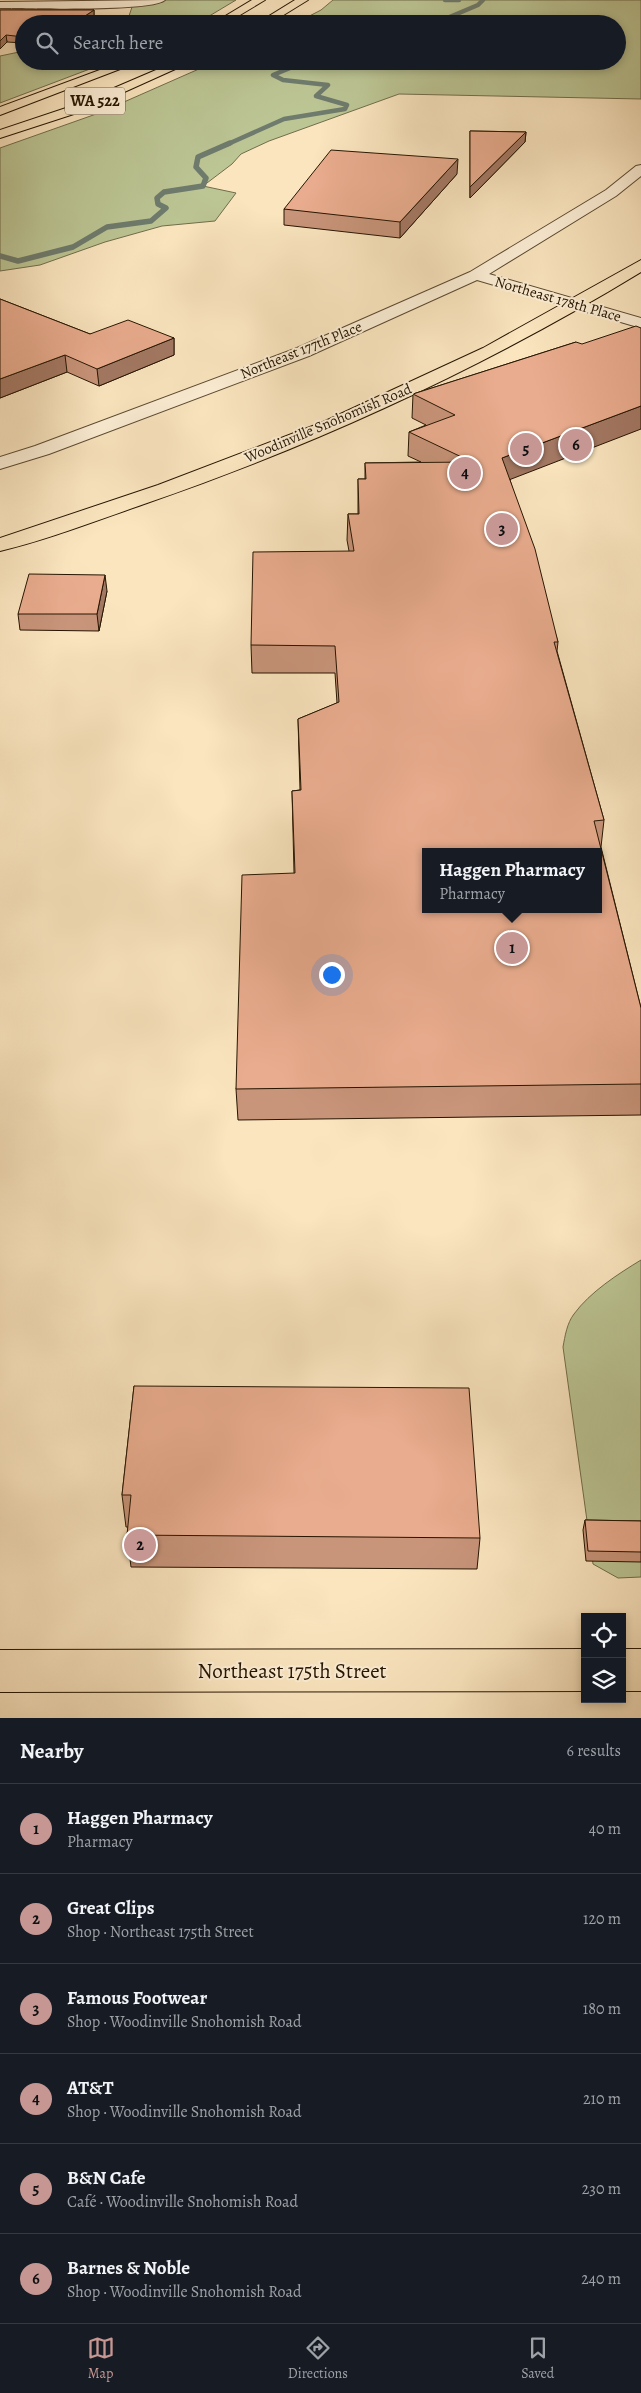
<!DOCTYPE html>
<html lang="en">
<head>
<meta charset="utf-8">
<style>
  :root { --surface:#171b24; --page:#20242c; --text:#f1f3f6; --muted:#9ea1a6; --line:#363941; --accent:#c59692 }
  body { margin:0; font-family:Alegreya,serif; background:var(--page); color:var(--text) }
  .controls { position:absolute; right:15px; bottom:15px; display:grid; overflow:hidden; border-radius:0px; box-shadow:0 2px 8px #0003 }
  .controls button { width:45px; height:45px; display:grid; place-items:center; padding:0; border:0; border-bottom:1px solid var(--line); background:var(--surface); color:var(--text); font:25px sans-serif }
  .you { position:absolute; left:331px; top:974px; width:18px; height:18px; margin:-12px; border:4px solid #fff; border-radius:50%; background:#1a73e8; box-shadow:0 0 0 8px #1a73e833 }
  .badge { display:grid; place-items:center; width:32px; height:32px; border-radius:50%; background:var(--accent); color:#111; font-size:16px; font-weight:700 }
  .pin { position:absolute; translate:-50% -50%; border:2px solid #fff; box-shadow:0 1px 5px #0006 }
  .popup { position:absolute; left:422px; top:848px; width:180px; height:65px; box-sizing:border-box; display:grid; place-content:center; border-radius:0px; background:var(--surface); filter:drop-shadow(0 1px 4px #0005); font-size:16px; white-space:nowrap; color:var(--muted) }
  .popup b { font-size:19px; color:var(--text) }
  .popup::after { content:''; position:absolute; left:50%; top:100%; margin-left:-10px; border:10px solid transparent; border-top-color:var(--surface) }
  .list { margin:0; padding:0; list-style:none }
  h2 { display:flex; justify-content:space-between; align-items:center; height:65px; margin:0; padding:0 20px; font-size:21px }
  h2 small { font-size:16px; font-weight:400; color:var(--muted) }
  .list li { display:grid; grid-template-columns:32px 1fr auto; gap:15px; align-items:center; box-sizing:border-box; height:90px; padding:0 20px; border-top:1px solid var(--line) }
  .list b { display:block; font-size:19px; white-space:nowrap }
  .list p { margin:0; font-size:16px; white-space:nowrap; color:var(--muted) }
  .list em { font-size:16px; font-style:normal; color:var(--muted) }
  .icon { flex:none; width:28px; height:28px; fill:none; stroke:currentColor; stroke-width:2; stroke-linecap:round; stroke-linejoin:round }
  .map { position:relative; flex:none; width:641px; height:1718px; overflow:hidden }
  .search { position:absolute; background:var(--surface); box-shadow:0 2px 8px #0003; left:15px; right:15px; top:15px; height:55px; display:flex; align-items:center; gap:12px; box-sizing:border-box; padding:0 18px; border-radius:28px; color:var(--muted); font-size:19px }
  .sheet { height:605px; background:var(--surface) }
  nav { display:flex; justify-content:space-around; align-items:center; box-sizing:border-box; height:70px; border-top:1px solid var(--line); background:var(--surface); font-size:14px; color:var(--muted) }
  nav a { display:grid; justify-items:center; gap:2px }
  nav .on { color:var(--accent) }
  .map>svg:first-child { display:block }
</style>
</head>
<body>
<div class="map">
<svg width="641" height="1718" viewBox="0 0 641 1718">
  <rect width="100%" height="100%" fill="#fae5bf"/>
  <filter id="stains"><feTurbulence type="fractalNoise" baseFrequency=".004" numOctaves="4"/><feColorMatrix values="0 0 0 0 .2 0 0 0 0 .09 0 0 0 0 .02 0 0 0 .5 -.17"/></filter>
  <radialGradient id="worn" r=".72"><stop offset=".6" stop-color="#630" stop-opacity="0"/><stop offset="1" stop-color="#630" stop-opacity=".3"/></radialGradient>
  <g fill="#bcc594" stroke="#716d4a">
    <polygon points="160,0 236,0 196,24 79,24 128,19 133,4"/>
    <polygon points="333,0 641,0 641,99 399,94 269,141 241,154 232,164 203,186 236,193 215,221 162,226 105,242 40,265 0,271 0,148 99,113 217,61 617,61 617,24 294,24 321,10"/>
    <polygon points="24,51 24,61 111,61 0,103 0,56"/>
    <path d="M641 1260V1577L618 1578 593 1564 563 1347C565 1336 567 1323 574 1314 590 1292 618 1274 641 1260Z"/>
  </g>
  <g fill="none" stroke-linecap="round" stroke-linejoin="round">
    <g stroke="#6e7b6d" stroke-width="4.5">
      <polyline points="445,0 459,0"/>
      <polyline points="433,24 478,5 483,0"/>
      <polyline points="228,144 284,119 345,109 347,105 316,96 328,85 283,80 273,75 307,61"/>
    </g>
    <polyline stroke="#6e7b6d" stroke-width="5.5" points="0,256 18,261 73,247 107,227 151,221 166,208 158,204 157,198 164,192 203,186 206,178 196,167 198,157 230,143"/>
    <g stroke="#5b4930" stroke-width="2">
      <g id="minor">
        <path d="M165 0C152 12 26 8 0 8V2Z"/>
        <polygon points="641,165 641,176 616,196 489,274 641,318 641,328 477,280 309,356 49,454 0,469 0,457 35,446 297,348 470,272 606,190 636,166"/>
      </g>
    </g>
    <g stroke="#261501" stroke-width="2">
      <g id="major">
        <path d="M641 260V272C485 367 320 443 147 503 98 520 50 539 0 551V538L158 485 323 422 483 348Z"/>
        <polygon points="585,1649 585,1691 0,1692 0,1650"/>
        <rect x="622" y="1649" width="19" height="42"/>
      </g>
    </g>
    <g stroke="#261501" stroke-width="2">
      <g id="highway">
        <polygon points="252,0 265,0 225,24 212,24"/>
        <polygon points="295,0 308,0 269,24 256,24"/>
        <polygon points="124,61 141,61 0,115 0,107"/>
        <polygon points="177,61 193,61 80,112 0,138 0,130 72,106"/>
      </g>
    </g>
    <use href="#minor" fill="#fceed5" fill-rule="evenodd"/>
    <use href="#major" fill="#fae5bf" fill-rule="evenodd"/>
    <use href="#highway" fill="#fae5bf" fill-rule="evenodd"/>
  </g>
  <g fill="#c8947a" stroke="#261501">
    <polygon points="0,10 94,10 94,17 24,24 24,43 7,42"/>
    <polygon points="470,131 526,132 525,142 470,198"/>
    <polygon points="457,174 400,238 284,225 284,209"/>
    <polygon points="0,299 90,334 174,338 174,355 99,386 67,372 0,398"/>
    <polygon points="576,342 510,480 558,642 557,651 604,820 601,847 641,1008 641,1115 238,1120 236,1089 294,873 292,791 300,790 298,719 337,703 335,673 252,673 251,645 349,551 347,540 348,514 358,514 358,479 365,479 365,463 421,462 408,456 409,432 426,425 412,418 413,394"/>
    <polygon points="107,591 99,631 20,630 18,614"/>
    <polygon points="134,1386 480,1538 477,1569 131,1567 127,1535 128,1527 126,1527 122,1495"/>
    <polygon points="585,1520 641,1521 641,1562 586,1561 583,1530"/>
  </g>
  <g fill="#a37863" stroke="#261501">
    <polygon points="94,10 94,17 83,24 73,24"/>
    <polygon points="6,35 7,42 0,49 0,41"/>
    <polygon points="526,132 525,142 470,198 470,187"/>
    <polygon points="458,159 457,174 400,238 400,222"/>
    <polygon points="174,338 174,355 99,386 97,369"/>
    <polygon points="65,355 67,372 0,398 0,379"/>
    <polygon points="641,406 641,429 501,483 502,458"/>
    <polygon points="105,575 107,591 99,631 97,614"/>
  </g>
  <g fill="#e9ac8e" stroke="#261501" fill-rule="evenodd">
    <polygon points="0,10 94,10 73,24 24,24 24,37 6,35 0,41"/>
    <polygon points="470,131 526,132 470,187"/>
    <polygon points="331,150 458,159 400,222 284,209"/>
    <polygon points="0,299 90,334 128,320 174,338 97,369 65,355 0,379"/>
    <path d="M636 326 641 328V406L502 458 535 549 558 642H554L604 820 594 821 641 1008V1084L236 1089 242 875 295 873 292 791 301 790 298 719 339 702 335 646 251 645 253 552 354 551 348 514H359L358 479H366L365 463 472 462 409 432 455 415 413 394 576 342 582 344ZM426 852H598V909H426Z"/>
    <polygon points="29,574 105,575 97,614 18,614"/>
    <polygon points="134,1386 469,1388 480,1538 127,1535 131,1495 122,1495"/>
    <polygon points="585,1520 641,1521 641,1552 588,1551"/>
  </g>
  <g text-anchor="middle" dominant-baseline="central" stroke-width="4" stroke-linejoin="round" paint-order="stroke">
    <g font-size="15" fill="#261501" stroke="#fceed5">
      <text transform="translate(558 299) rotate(16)">Northeast 178th Place</text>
      <text transform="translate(301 350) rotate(-22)">Northeast 177th Place</text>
      <text transform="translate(328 423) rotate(-23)">Woodinville Snohomish Road</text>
    </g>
    <rect fill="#fceed5" stroke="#665641" stroke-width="1" x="65" y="87.5" width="60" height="27" rx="4"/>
    <g font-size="16" font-weight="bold" fill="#261501">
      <text x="95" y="101">WA 522</text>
    </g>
    <g font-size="21" fill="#261501" stroke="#fceed5">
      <text x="292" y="1671">Northeast 175th Street</text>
    </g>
  </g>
  <rect width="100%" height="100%" filter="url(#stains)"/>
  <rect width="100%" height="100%" fill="url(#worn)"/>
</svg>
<div class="controls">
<button><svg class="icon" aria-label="locate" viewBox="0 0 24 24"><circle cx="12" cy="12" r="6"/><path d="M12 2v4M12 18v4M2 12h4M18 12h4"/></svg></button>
<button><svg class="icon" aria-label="layers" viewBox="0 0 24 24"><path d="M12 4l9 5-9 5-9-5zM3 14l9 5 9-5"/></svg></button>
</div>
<div class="you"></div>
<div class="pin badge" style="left:512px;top:948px">1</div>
<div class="popup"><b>Haggen Pharmacy</b>Pharmacy</div>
<div class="pin badge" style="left:140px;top:1545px">2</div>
<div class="pin badge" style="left:502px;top:529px">3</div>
<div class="pin badge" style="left:465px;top:473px">4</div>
<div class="pin badge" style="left:526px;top:449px">5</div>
<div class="pin badge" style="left:576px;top:445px">6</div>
<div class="search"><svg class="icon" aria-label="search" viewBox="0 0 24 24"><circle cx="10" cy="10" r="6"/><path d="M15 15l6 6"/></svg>Search here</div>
</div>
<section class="sheet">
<h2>Nearby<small>6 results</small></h2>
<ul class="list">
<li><span class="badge">1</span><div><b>Haggen Pharmacy</b><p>Pharmacy</p></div><em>40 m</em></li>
<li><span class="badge">2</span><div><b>Great Clips</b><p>Shop · Northeast 175th Street</p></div><em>120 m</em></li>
<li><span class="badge">3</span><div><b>Famous Footwear</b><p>Shop · Woodinville Snohomish Road</p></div><em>180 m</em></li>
<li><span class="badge">4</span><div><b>AT&amp;T</b><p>Shop · Woodinville Snohomish Road</p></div><em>210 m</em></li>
<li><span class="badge">5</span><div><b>B&amp;N Cafe</b><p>Café · Woodinville Snohomish Road</p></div><em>230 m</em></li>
<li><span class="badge">6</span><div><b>Barnes &amp; Noble</b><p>Shop · Woodinville Snohomish Road</p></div><em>240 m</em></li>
</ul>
</section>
<nav>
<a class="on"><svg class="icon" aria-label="map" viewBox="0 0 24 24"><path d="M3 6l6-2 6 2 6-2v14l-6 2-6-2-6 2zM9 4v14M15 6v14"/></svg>Map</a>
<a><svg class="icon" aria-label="directions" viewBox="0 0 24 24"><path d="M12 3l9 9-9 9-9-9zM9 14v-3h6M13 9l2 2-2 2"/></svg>Directions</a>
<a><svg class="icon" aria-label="saved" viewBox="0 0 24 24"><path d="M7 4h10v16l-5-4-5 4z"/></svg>Saved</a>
</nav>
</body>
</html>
